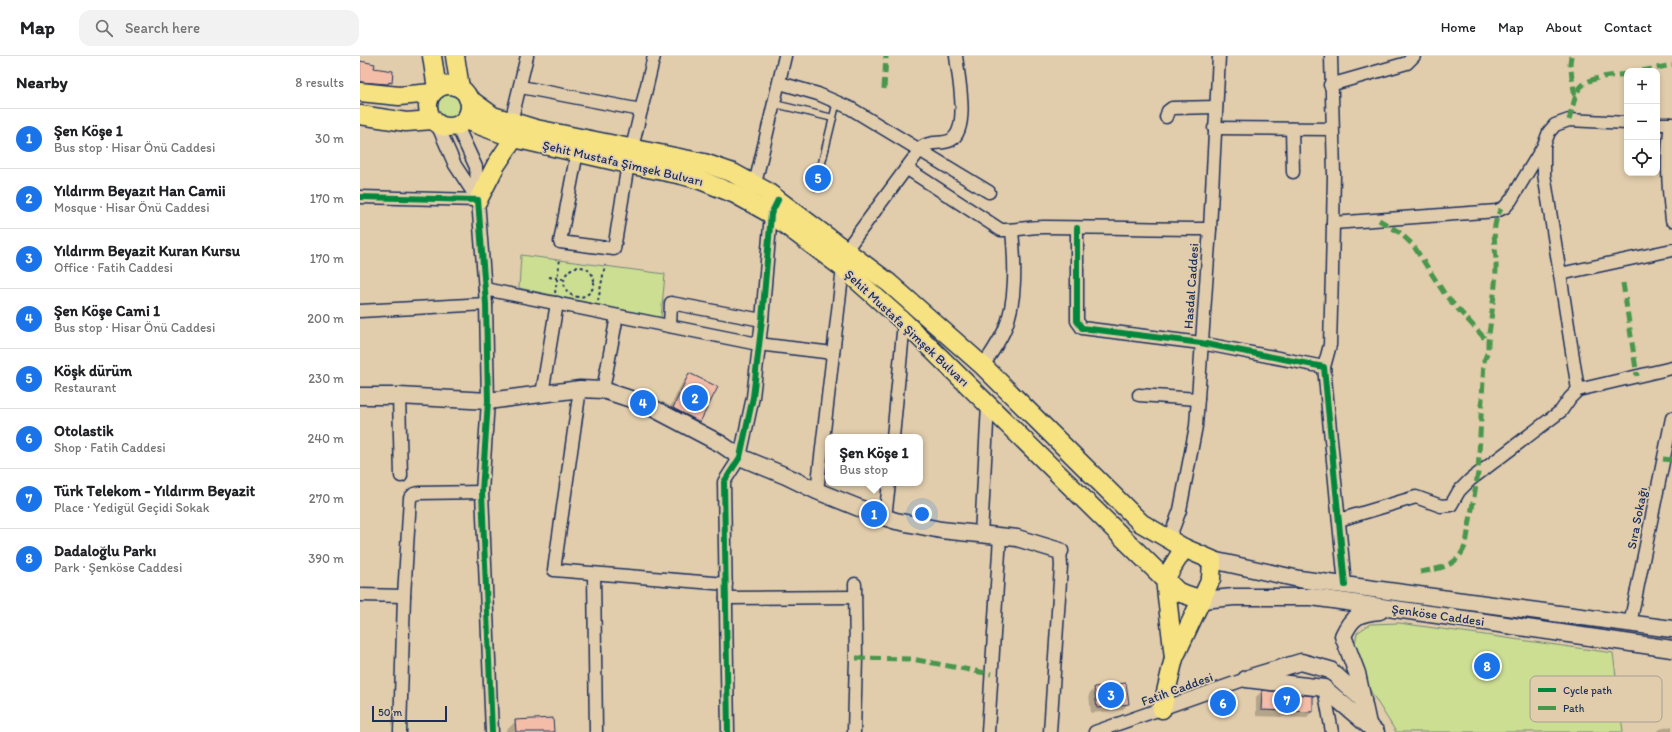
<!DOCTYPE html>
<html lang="en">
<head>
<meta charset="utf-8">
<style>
  :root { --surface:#fff; --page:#f2f2f2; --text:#202124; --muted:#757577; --line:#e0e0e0; --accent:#1a73e8 }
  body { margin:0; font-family:Itim,sans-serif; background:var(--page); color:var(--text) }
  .controls { position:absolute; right:12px; top:12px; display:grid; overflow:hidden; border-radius:8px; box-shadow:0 2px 6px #0003 }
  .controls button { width:36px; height:36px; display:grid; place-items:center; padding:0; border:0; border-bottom:1px solid var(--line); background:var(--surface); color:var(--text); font:20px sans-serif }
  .scale { position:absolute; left:12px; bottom:10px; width:75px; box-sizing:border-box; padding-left:4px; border:2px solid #1b2f5e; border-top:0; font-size:11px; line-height:14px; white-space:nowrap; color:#1b2f5e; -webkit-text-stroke:3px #e1cdac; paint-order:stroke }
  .you { position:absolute; left:562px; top:458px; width:14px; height:14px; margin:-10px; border:3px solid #fff; border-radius:50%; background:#1a73e8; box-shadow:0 0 0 6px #1a73e833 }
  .badge { display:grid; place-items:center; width:26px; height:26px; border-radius:50%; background:var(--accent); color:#fff; font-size:13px; font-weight:700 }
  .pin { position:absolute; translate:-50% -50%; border:2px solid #fff; box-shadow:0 1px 4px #0006 }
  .popup { position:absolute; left:465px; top:378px; width:98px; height:52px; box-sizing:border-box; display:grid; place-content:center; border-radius:8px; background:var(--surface); filter:drop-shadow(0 1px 3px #0005); font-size:13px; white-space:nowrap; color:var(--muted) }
  .popup b { font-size:15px; color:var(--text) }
  .popup::after { content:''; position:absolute; left:50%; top:100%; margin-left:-8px; border:8px solid transparent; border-top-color:var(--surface) }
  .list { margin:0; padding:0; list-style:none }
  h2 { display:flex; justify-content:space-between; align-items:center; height:52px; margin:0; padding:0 16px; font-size:17px }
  h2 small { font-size:13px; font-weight:400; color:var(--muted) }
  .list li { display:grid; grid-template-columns:26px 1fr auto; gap:12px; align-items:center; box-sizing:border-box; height:60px; padding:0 16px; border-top:1px solid var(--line) }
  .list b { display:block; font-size:15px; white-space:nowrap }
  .list p { margin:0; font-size:13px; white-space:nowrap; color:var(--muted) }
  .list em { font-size:13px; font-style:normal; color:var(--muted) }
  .icon { flex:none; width:22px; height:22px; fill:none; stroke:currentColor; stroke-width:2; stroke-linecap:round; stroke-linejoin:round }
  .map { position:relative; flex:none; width:1312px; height:676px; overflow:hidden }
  header { display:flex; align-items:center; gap:24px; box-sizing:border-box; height:56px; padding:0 20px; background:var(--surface); border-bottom:1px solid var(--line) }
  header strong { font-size:19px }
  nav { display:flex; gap:22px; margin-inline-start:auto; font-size:14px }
  .search { width:280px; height:36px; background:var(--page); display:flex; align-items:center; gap:10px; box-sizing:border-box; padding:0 14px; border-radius:12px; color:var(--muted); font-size:15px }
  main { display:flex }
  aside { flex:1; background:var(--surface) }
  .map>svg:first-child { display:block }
</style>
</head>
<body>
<header>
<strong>Map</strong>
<div class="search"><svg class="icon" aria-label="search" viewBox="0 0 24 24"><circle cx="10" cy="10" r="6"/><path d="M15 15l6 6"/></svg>Search here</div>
<nav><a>Home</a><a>Map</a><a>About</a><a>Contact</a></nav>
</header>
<main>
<aside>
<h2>Nearby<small>8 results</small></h2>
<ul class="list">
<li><span class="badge">1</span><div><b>Şen Köşe 1</b><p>Bus stop · Hisar Önü Caddesi</p></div><em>30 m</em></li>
<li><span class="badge">2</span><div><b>Yıldırım Beyazıt Han Camii</b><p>Mosque · Hisar Önü Caddesi</p></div><em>170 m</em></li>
<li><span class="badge">3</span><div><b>Yıldırım Beyazit Kuran Kursu</b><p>Office · Fatih Caddesi</p></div><em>170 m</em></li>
<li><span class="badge">4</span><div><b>Şen Köşe Cami 1</b><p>Bus stop · Hisar Önü Caddesi</p></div><em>200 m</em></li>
<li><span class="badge">5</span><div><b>Köşk dürüm</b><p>Restaurant</p></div><em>230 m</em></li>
<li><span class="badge">6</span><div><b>Otolastik</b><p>Shop · Fatih Caddesi</p></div><em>240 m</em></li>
<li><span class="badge">7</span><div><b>Türk Telekom - Yıldırım Beyazit</b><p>Place · Yedigül Geçidi Sokak</p></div><em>270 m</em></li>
<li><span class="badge">8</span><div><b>Dadaloğlu Parkı</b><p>Park · Şenköse Caddesi</p></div><em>390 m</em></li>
</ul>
</aside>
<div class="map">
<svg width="1312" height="676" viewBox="0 0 1312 676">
  <rect width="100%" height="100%" fill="#e1cdac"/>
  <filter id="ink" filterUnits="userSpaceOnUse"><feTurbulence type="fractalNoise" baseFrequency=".025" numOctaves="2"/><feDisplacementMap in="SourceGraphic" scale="8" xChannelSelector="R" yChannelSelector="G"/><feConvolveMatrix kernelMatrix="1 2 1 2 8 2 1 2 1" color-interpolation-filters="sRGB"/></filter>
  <g filter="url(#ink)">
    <g fill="#ccde92" stroke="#748678">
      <circle cx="89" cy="50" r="13"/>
      <polygon points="161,199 305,218 301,262 159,232"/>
      <polygon points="1039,567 1253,597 1263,676 1036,676 1003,623 994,594 997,577 1010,568"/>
    </g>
    <g fill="#0003">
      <polygon points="0,6 13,13 31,26 19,38 0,38 0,26 22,29 22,27 0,24"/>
      <polygon points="330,319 356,331 340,366 332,374 306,360 322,327"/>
      <polygon points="735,632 768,648 762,654 731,657 729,638"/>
      <polygon points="902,635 952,656 946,662 896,660 896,641"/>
      <polygon points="156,665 194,676 145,676"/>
      <polygon points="1312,670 1312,676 1297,676 1300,673"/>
    </g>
    <g fill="#f4bda8" stroke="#1b2f5e">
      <polygon points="0,5 15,8 14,12 33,15 32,27 29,26 28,28 0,26"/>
      <polygon points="329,317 358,331 340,366 313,352"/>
      <polygon points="766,627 769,648 737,652 734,631"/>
      <polygon points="902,634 953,640 953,656 901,654"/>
      <polygon points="193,662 194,676 156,676 155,664"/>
    </g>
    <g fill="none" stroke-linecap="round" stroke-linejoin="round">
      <g stroke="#1b2f5e" stroke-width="9">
        <g id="lane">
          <polyline points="415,48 473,62"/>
          <polyline points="456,131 477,45"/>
        </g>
      </g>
      <g stroke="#1b2f5e" stroke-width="15">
        <g id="street">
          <polyline points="420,27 458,38 490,52 629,136"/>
          <polyline points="970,29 1047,7 1054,0"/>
          <polyline points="161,31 281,54"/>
          <polyline points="806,61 808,55 812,52 856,51"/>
          <polyline points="151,66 167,0"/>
          <polyline points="77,68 95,109 118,144"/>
          <polyline points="1297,68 1312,68"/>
          <path d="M1311 68C1306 101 1308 131 1312 164"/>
          <polyline points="97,70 116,111 118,143"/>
          <polyline points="854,72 972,73"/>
          <polyline points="932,73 933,116"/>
          <polyline points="1184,89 1184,118 1200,218"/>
          <polyline points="272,92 294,0"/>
          <polyline points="217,96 200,186 254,193 268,108"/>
          <path d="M546 112 641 174C656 174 670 171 684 171 739 171 794 173 850 173"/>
          <polyline points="395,128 425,0"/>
          <polyline points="0,141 118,144 126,248 128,345 122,436 132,676"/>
          <polyline points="973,167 1137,155 1145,151 1151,144 1184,89 1189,76 1195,69 1209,64 1267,67"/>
          <polyline points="717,172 717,265 722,272 841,287 964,311 985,529"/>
          <path d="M486 194 562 91C571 84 582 89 591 84 610 73 598 19 596 0"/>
          <polyline points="125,233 398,288 473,297"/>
          <polyline points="0,255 126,248"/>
          <polyline points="310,270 311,247 402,264"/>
          <path d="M623 310C630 299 638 288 644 275 657 246 655 206 652 174"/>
          <polyline points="964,311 970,289 972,217 974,119 971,0"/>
          <polyline points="220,333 194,514 366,528"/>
          <polyline points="243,334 257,260"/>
          <polyline points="1218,334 1200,218 1312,194"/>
          <polyline points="182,338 197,247"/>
          <polyline points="779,339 838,343"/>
          <polyline points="39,340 41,420"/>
          <polyline points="533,381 544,266"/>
          <polyline points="457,435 483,212"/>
          <polyline points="525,462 529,427"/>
          <polyline points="979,464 1056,441 1081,450 1091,449 1099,435 1110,424 1201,355 1210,342 1218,334 1312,312"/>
          <polyline points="621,479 628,349"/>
          <polyline points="809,483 820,454 836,370 850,173 859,0"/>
          <polyline points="234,518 236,676"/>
          <polyline points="0,539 44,540"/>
          <polyline points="366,542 495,541"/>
          <polyline points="1270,568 1312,362"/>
          <polyline points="964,632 972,676"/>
          <polyline points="40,676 44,540 50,442 54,438 59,437 122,436"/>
          <polyline points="368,676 364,426 380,401 393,341 402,264 411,158 413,154"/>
          <polyline points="494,676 496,602 495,528"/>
          <polyline points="628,676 640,480"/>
          <polyline points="690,676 701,510 700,495"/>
          <polyline points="735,676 886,623"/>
        </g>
      </g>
      <g stroke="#1b2f5e" stroke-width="19">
        <g id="secondary">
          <polyline points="0,340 39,340 128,345 220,333 243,334 283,347 361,388 380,401 426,420 457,435 514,458 536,465 581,474 657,482 700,495"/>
          <polyline points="852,504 939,523 1312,573"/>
          <polyline points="842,544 874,541 952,541 1312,593"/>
          <polyline points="891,621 941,606 970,614 1003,644"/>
          <polyline points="886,623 964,632 1016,676"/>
          <path d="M1008 668 997 617 983 580C992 560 999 557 1020 555"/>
        </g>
      </g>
      <g stroke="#1b2f5e" stroke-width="21">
        <g id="primary">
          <polyline points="72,0 77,33"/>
          <polyline points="95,0 100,32"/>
          <circle cx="89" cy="50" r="21"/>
          <polyline points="0,36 39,40 72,37"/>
          <polyline points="108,42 133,60 176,73 344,107 373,117 406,135 529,227 623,310 781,467 824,492 852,504 851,523 814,602 802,653"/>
          <polyline points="0,59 46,66 73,64"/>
          <polyline points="105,64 154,82 268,108 322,119 340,124 375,138 411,158 483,212 544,266 818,536 842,544"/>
          <polyline points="118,144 136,109 154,82"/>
          <polyline points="814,602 805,523 824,492"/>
        </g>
      </g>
      <g stroke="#1b2f5e" stroke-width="2" stroke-dasharray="3 3" stroke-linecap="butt">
        <circle cx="219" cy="226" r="15"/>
        <polyline points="189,221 204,223"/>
        <polyline points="195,237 200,203"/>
        <polyline points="238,245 245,209"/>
      </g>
      <use href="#lane" stroke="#e1cdac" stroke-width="6"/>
      <use href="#street" stroke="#e1cdac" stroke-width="12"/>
      <use href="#secondary" stroke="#e1cdac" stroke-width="16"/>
      <use href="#primary" stroke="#f7e281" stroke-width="18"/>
      <g stroke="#49964d" stroke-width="5" stroke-dasharray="10 5" stroke-linecap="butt">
        <polyline points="1211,0 1210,7 1215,42"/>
        <polyline points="1282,15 1312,9"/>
        <polyline points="524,33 526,0"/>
        <path d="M1209 64C1212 54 1214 42 1219 33 1228 20 1253 20 1267 18"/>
        <polyline points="1019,164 1039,176 1053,189 1086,240 1128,286"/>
        <polyline points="1263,227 1277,320"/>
        <polyline points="1303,403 1312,404"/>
        <path d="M1060 516C1082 512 1097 511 1106 488L1118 417 1124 305 1128 295V286C1131 262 1135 237 1136 213 1137 191 1129 173 1141 153"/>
        <polyline points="496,602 552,603 631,618"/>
      </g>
      <g stroke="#e1cdac" stroke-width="8">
        <g id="cycleway">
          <polyline points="0,141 118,144 126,248 128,345 122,436 132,676"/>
          <polyline points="717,172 717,265 722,272 841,287 964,311 985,529"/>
          <polyline points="368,676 364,426 380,401 393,341 402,264 411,158 418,144"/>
        </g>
      </g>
      <use href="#cycleway" stroke="#00873e" stroke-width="6"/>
    </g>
  </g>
  <g text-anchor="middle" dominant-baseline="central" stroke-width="3.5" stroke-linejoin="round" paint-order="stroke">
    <g font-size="13" fill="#1b2f5e" stroke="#e1cdac">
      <text transform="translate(263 107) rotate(13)">Şehit Mustafa Şimşek Bulvarı</text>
      <text transform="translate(831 230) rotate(-86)">Hasdal Caddesi</text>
      <text transform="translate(547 272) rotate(43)">Şehit Mustafa Şimşek Bulvarı</text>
      <text transform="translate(1277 462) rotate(-79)">Sıra Sokağı</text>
      <text transform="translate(1078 559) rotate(8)">Şenköse Caddesi</text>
      <text transform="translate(817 633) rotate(-20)">Fatih Caddesi</text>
    </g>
  </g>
  <rect x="1170" y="620" width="132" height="46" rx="6" fill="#e1cdac" stroke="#a69e95" stroke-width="1"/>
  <rect x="1178" y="632" width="18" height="4" fill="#00873e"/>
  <rect x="1178" y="650" width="18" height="4" fill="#49964d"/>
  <g font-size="11" fill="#1b2f5e">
    <text x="1203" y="638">Cycle path</text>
    <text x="1203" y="656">Path</text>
  </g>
</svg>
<div class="controls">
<button>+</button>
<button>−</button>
<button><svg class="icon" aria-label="locate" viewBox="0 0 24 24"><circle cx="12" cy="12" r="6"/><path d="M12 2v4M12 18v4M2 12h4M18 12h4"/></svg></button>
</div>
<div class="scale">50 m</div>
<div class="you"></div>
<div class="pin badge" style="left:514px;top:458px">1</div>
<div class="popup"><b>Şen Köşe 1</b>Bus stop</div>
<div class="pin badge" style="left:335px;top:342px">2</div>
<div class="pin badge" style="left:751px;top:639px">3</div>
<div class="pin badge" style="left:283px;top:347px">4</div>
<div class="pin badge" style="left:458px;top:122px">5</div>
<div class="pin badge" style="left:863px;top:647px">6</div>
<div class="pin badge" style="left:927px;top:644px">7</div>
<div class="pin badge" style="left:1127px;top:610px">8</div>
</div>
</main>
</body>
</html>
